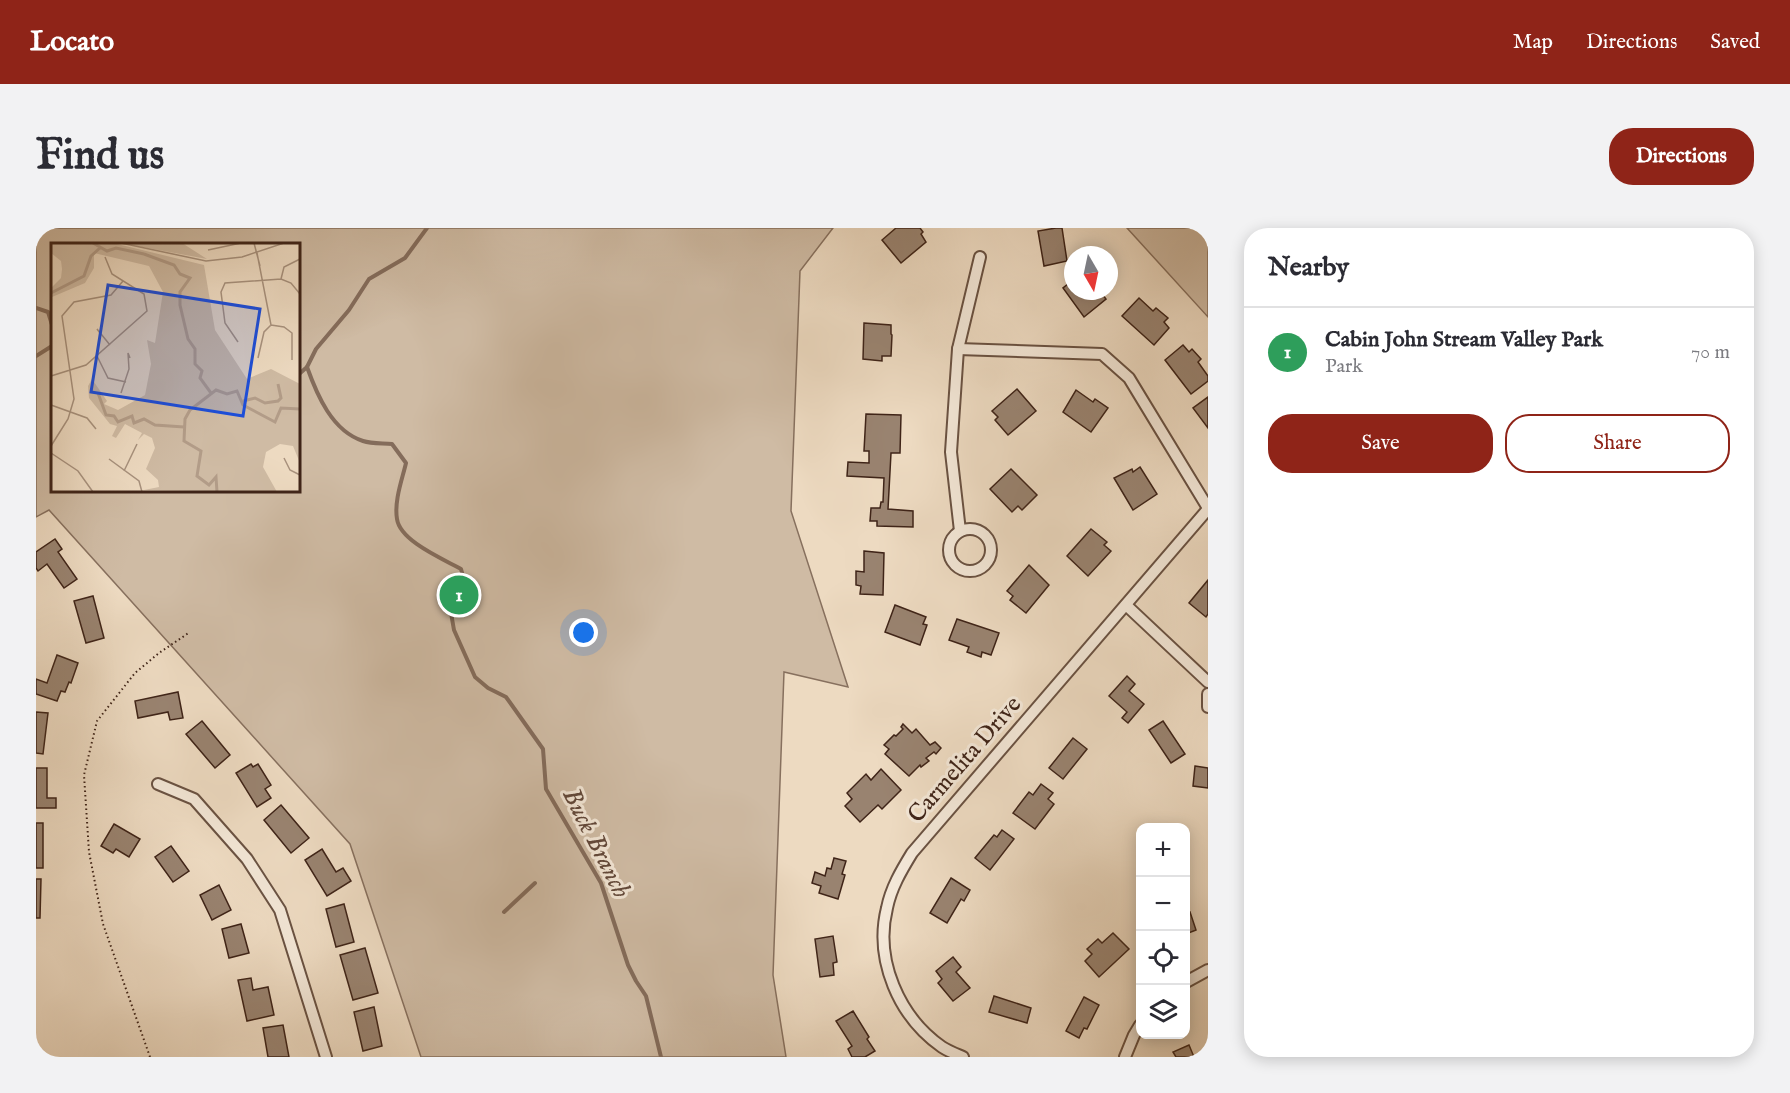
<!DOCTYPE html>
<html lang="en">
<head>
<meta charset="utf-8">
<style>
  :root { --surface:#fff; --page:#f2f2f3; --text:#2b2b33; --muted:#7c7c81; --line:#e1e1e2; --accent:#8f2418 }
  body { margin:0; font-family:"IM FELL English",serif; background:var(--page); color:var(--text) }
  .controls { position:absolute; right:18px; bottom:18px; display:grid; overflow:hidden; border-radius:12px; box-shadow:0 3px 15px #0003 }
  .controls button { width:54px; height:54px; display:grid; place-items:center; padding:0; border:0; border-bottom:2px solid var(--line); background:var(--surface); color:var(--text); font:30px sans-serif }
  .compass { position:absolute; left:1028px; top:18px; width:54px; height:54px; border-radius:50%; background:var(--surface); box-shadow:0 3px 15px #0003; rotate:171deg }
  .you { position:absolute; left:548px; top:405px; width:21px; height:21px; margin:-15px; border:4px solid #fff; border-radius:50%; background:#1a73e8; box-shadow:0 0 0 9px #1a73e833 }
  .badge { display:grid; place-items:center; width:39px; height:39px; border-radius:50%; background:var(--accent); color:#fff; font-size:20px; font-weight:700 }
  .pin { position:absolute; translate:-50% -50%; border:3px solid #fff; box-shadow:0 2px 6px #0006 }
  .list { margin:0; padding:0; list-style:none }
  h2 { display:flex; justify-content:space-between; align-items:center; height:78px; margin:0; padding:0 24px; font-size:26px }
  h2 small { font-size:20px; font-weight:400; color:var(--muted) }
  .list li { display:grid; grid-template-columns:39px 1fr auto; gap:18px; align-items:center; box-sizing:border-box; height:90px; padding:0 24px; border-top:2px solid var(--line) }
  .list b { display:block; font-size:22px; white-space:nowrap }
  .list p { margin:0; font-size:20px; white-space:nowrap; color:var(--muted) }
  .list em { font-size:20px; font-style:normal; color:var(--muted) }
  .actions { display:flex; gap:12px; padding:18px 24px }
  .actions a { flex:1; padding:14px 0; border:2px solid var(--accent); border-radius:24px; text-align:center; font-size:21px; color:var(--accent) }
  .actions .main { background:var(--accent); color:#fff }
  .icon { flex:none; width:33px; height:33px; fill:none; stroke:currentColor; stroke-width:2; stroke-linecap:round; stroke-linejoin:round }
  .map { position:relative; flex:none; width:1172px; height:829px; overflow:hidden; border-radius:24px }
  header { display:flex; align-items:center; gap:36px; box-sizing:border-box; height:84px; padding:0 30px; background:var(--accent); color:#fff }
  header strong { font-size:28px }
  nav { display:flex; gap:33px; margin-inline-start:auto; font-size:21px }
  .intro { display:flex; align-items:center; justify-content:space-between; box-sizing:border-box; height:144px; padding:0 36px }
  h1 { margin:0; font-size:42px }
  .button { padding:15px 27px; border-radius:24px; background:var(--accent); color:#fff; font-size:21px; font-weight:700 }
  main { display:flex; gap:36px; padding:0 36px }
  aside { flex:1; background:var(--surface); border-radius:24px; box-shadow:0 3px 15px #0003 }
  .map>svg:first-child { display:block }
</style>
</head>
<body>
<header>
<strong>Locato</strong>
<nav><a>Map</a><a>Directions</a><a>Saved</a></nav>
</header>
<div class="intro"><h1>Find us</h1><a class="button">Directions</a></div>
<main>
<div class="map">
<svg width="1172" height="829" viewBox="0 0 1172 829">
  <rect width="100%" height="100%" fill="#eddac1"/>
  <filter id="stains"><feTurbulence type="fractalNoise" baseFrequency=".00333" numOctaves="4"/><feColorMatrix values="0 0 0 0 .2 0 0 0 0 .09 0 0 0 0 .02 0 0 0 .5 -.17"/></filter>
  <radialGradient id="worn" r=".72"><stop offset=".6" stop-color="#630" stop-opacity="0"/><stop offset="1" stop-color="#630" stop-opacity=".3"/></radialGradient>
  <g fill="#cfbba4" stroke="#87705e" stroke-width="1.5" fill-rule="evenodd">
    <path d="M0 0H797L764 43 755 283 812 459 748 444 737 747 750 829H385L314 616 13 282 0 289ZM262 16V262H16V16Z"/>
    <polygon points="1091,0 1172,0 1172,89"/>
  </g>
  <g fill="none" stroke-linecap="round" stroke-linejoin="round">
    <g stroke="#846c5b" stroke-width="4">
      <polyline points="0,80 12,84 16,97"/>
      <polyline points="0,128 16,118"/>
      <path d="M271 139C281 167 296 203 327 213 336 216 347 215 356 216L370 235C366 252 358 273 361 291 364 313 407 331 425 341L428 352 421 358 416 368 415 385 418 402 439 449 452 460 470 469 507 521 510 561 565 655 592 737 600 753 610 768 625 829"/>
      <polyline points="262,147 271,139 280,121 313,82 333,51 369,30 391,0"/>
      <polyline points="468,684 499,655"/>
    </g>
  </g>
  <g fill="#998370" stroke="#3f2418" stroke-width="1.5">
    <polygon points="860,0 884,0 887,4 885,6 890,14 865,35 846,12"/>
    <polygon points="1020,0 1026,0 1031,33 1008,38 1002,3"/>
    <polygon points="1037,52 1037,63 1064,63 1070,71 1048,89 1027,60"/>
    <polygon points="1103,70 1117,83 1120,80 1132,90 1128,94 1133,100 1118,117 1086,88"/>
    <polygon points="828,95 855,97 855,106 856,107 855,128 846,128 846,133 827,131"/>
    <polygon points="1147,117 1153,124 1156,121 1165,131 1162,134 1172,148 1172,153 1155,166 1129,132"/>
    <polygon points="981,161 1000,183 972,207 959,192 962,189 956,183"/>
    <polygon points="1040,162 1057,174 1059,171 1072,180 1055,204 1027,184"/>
    <polygon points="1172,169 1172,200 1157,180"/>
    <polygon points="830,186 865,187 864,225 855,225 852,281 877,283 877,299 841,298 841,293 834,293 835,280 844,280 845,274 847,274 848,250 811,248 812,234 833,235 833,223 828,223"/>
    <polygon points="1104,239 1121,266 1097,282 1078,250 1096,241 1097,244"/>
    <polygon points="975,241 1001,267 986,282 982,278 976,284 954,261"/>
    <polygon points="1055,301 1071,314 1068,317 1075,323 1052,348 1031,328"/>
    <polygon points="19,311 26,321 22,324 41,351 28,360 11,336 2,343 0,340 0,324"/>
    <polygon points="828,323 848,325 847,367 824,366 825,358 820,357 820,343 828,344"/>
    <polygon points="993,337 1013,357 990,385 974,372 977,368 971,363"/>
    <polygon points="1172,352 1172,386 1170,389 1153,375"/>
    <polygon points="57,368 68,410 50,415 38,373"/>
    <polygon points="859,377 890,389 887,396 891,397 884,417 849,404"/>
    <polygon points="921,391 963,405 955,427 946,424 945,429 931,424 933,419 913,412"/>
    <polygon points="21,427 42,435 35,455 33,454 29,464 25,463 21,473 0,466 0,451 11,455"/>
    <polygon points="1091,448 1099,456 1093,463 1108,476 1092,495 1086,490 1091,484 1073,468"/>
    <polygon points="142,464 147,490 134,492 132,484 102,490 99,473"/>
    <polygon points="0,484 12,485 7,526 0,525"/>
    <polygon points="166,493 194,527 179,540 150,506"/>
    <polygon points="1127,493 1149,526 1135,535 1113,502"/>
    <polygon points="867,496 876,505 880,501 894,517 899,514 905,520 900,526 898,524 890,530 893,533 885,539 884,537 873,548 849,526 853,521 848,517 858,507 860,508 867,501 865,499"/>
    <polygon points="1037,510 1051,521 1027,551 1013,540"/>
    <polygon points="215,536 217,539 222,536 235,557 229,561 235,570 221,579 200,545"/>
    <polygon points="1159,538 1172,540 1172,560 1157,558"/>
    <polygon points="0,540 11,540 11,570 20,570 20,580 0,580"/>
    <polygon points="845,541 865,562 846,581 842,577 824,594 809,578 816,571 811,565 830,546 835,552"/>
    <polygon points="1005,556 1017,565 1012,571 1018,576 999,601 977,585 993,564 997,567"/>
    <polygon points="245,577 273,610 255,625 228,592"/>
    <rect x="0" y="595" width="7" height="45"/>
    <polygon points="78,596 104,611 93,629 80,621 77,625 65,618"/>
    <polygon points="966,602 978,611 954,642 939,630 958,607 961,609"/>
    <polygon points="135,618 153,643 137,654 119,629"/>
    <polygon points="286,621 300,644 307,640 315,653 291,668 269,632"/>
    <polygon points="798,630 810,633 806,646 809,647 802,671 783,665 785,658 776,655 779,644 789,648 791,640 795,641"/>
    <polygon points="915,650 934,662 928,673 925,671 911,695 894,685"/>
    <polygon points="0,651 5,651 4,690 0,690"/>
    <polygon points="183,657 195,682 176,692 164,667"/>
    <polygon points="308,676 318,714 300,719 290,681"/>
    <polygon points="1154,684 1160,702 1150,706 1150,685"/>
    <polygon points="205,696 213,725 193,730 186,701"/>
    <polygon points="1077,705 1093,721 1063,749 1049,733 1056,726 1051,721 1062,711 1066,715"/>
    <polygon points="797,708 801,734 797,735 798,747 784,749 779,711"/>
    <polygon points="329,720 342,765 317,772 304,727"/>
    <polygon points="917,729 925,739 920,744 934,760 917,773 902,755 906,751 900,743"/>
    <polygon points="215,750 217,762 232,759 238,787 211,793 202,752"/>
    <polygon points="958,768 995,780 991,795 953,784"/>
    <polygon points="1048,769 1063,777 1051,801 1048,800 1043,810 1030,803"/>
    <polygon points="338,779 346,818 327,823 318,784"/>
    <polygon points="817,783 833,809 831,811 839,823 829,829 816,829 812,821 816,818 800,793"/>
    <polygon points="247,797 253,829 232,829 227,800"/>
    <polygon points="1153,817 1158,829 1140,829 1137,824"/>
  </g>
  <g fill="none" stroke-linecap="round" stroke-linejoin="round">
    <g stroke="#6a5242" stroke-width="14">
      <g id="minor">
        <polyline points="922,121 1066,126 1093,150 1172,280"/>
        <circle cx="934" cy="322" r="21"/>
        <polyline points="924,303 915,224 922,121 944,29"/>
        <polyline points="1090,377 1172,454"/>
        <polyline points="1172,466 1172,479"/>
        <polyline points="122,556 158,571 211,631 244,682 290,829"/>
        <polyline points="1150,754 1172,742"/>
        <path d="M927 829C920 826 912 823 906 819 863 789 838 732 851 680 855 660 865 643 876 625L1172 281"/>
        <polyline points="1089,829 1098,807 1104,797"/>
      </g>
    </g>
    <polyline stroke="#3f2418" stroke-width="2" stroke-dasharray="1.5 3" stroke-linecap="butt" points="114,829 67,696 53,624 48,547 61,493 99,445 123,425 154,404"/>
    <use href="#minor" stroke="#f3e7d7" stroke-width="10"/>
  </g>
  <g text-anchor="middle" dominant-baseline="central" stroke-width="6" stroke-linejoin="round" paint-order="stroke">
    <g font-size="24" fill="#3f2418" stroke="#f3e7d7">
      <text transform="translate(929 532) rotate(-49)">Carmelita Drive</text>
    </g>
    <g font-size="26" font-style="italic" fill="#62483a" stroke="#f3e7d7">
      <text transform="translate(560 615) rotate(63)">Buck Branch</text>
    </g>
  </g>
  <g transform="translate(15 15)">
    <rect width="249" height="249" fill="#eddac1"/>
    <path d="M0 0H62L153 22 164 87 196 136 220 126 249 141V220L242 203 229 201 215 209 212 224 226 249 93 247 108 244 107 237 95 226 104 205 101 195 93 191 87 197 91 190 74 181 65 195 61 193 66 183 59 181 38 155 37 143 41 136 56 158 53 161 67 167 94 152 100 121 96 97 104 100 112 49 98 23 43 10V25L34 40 1 54 0 45 10 35 11 26 10 18 0 10ZM70 0H131L156 16Z" fill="#cfbba4"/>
    <path fill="none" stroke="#b29c88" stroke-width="3" d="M42 0 56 8 65 5 93 11M93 11 123 22 129 31 139 35 129 49V62L137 96 144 106V121L151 128 149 135 160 150M0 50 33 33 40 13 50 4M47 150 55 172 63 173 67 179 81 173 83 180 93 176 104 182 133 184M192 158 204 155 214 160 227 158 230 155 227 141M166 249 165 234 158 242 146 233 150 208 133 198 134 176 139 167 165 147 176 151 186 148 192 162 224 179 230 165 249 166"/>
    <path fill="none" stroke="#a7917d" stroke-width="1.5" d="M70 0 155 18 191 14 233 0M203 0 209 23M157 7 190 0M206 10 220 82M230 36 233 24 249 16M220 82 233 84 241 90V117M49 90 46 86 59 102M187 99 174 80 170 49 174 40 230 36 240 40 249 51M46 113 57 135 75 139M207 115 213 89 220 82M0 133 35 122 96 68 93 51 61 31 54 14M70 150 78 126 77 110 79 115M0 162 36 175 45 186M0 203 17 176 23 156 11 73 23 59 60 52 72 38M0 210 27 228 42 249M233 215 239 227 249 232M58 216 88 238 91 249M73 228 86 201"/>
    <path fill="#1d4ed8" fill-opacity="0.15" stroke="#1d4ed8" stroke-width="3" d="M57 42 209 66 192 173 40 149Z"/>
    <rect width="249" height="249" fill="none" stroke="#3f2418" stroke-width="3"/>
  </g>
  <rect width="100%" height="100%" filter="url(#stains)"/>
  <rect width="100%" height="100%" fill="url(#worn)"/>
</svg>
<div class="controls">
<button>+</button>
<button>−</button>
<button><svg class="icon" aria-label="locate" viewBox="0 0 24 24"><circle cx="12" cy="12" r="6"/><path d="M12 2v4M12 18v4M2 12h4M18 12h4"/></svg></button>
<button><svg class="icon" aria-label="layers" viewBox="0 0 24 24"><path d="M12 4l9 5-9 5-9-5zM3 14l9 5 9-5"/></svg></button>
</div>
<svg class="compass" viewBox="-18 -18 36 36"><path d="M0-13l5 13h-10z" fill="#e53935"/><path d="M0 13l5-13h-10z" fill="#7c7c81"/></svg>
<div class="you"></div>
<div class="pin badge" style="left:423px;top:367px;background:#2e9e5b">1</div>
</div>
<aside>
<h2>Nearby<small></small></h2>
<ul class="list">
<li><span class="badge" style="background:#2e9e5b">1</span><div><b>Cabin John Stream Valley Park</b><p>Park</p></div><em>70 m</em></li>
</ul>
<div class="actions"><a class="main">Save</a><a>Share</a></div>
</aside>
</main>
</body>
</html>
